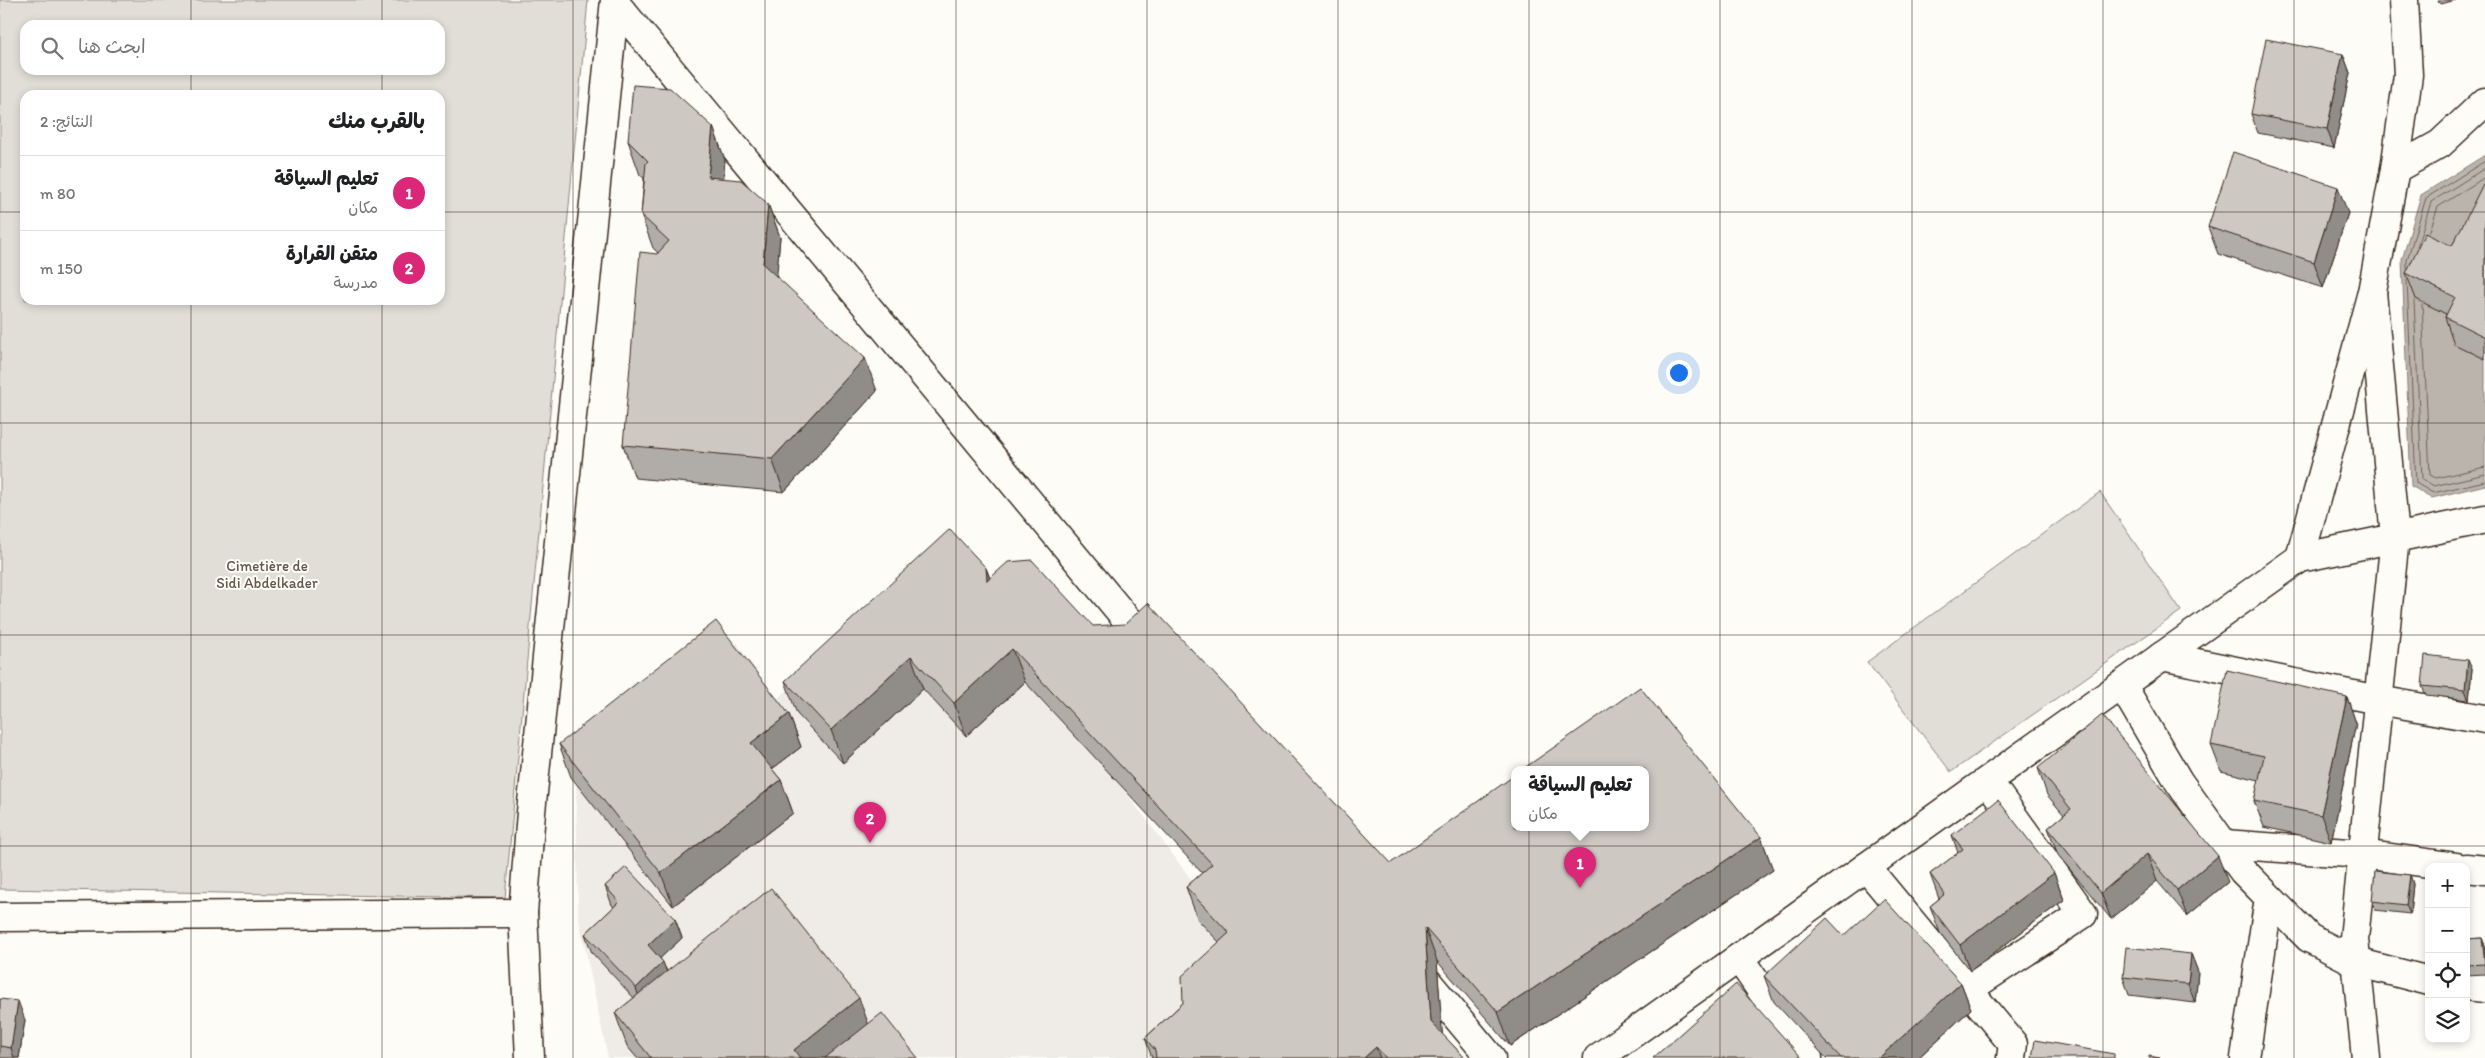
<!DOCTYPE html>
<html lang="ar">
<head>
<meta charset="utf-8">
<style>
  :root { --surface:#fff; --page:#f6f6f6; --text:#202124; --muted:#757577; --line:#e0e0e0; --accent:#db2777 }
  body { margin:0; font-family:Itim,"Playpen Sans Arabic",sans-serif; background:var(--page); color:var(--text); direction:rtl }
  .controls { position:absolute; right:15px; bottom:15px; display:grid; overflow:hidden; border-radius:10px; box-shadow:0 2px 8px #0003 }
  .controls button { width:45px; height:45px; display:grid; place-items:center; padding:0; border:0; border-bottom:1px solid var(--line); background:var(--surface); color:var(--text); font:25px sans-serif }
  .you { position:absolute; left:1678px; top:372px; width:18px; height:18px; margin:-12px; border:4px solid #fff; border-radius:50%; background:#1a73e8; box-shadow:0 0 0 8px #1a73e833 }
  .badge { display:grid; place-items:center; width:32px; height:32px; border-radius:50%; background:var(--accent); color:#fff; font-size:16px; font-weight:700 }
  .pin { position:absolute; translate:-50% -41px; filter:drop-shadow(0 1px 2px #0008) }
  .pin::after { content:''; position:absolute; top:26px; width:18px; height:15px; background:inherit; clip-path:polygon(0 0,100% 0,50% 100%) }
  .popup { position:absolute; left:1511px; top:766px; width:138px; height:65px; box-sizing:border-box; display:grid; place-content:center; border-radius:10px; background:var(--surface); filter:drop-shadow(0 1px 4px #0005); font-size:16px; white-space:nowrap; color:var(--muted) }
  .popup b { font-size:19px; color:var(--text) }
  .popup::after { content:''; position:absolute; left:50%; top:100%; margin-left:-10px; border:10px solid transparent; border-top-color:var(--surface) }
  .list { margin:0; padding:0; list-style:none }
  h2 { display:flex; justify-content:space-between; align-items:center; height:65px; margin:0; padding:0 20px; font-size:21px }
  h2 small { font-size:16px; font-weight:400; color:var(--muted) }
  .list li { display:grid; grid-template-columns:32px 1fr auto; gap:15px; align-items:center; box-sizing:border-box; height:75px; padding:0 20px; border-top:1px solid var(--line) }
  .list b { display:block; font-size:19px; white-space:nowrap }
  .list p { margin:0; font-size:16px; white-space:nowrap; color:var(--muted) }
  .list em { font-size:16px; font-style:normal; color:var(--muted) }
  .icon { flex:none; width:28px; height:28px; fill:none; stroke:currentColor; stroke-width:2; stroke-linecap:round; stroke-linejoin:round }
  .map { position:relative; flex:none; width:2485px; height:1058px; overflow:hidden; direction:ltr }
  .search { position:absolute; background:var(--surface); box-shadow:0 2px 8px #0003; left:20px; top:20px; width:425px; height:55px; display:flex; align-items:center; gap:12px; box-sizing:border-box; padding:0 18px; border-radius:15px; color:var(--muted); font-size:19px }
  .panel { position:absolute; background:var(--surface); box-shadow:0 2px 8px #0003; left:20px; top:90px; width:425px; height:215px; border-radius:15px; direction:rtl }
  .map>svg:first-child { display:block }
</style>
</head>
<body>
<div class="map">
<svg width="2485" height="1058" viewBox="0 0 2485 1058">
  <rect width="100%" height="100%" fill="#fdfcf7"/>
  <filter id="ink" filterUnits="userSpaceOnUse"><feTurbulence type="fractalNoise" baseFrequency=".02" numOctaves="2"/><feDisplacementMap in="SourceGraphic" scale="10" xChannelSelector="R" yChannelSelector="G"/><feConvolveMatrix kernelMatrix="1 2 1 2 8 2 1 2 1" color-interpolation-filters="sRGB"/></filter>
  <g filter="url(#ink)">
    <polygon fill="#efece7" points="954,563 1325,1058 608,1058 578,915 576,771 737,643 775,700"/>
    <g fill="#e1ded7" stroke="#8e847a" fill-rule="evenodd">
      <path d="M0 0H588L505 898 0 889ZM25 25H440V70H25ZM25 95H440V300H25Z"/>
      <polygon points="2100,492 2181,611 1951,772 1867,662"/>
    </g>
    <polygon fill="#bbb4ad" stroke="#887d74" points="2485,155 2485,485 2432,498 2411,486 2402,260 2421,195"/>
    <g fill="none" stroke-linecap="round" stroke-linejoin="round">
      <g stroke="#6e6157" stroke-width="1">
        <polyline points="2429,233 2438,207 2485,177"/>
        <polyline points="2417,247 2431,202 2485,168"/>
        <polyline points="2407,268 2407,260 2426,198 2485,161"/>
        <polyline points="2407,280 2416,483 2433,493 2485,481"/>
        <polyline points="2414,300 2422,479 2434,486 2485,474"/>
        <polyline points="2422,304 2430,475 2436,478 2485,467"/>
      </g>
      <g stroke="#3b2a1e" stroke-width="31">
        <polyline id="pedestrian" points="0,917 523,913"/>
      </g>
      <g stroke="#3b2a1e" stroke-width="31">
        <g id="minor">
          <polyline points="615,3 1153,651"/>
          <polyline points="2395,169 2440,144 2485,102"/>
          <polyline points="2300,558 2372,292 2395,169 2408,75 2404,0"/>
          <polyline points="2162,656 2378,700 2485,719"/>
          <polyline points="2122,685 2179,782 2243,871 2309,938 2356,962 2429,981"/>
          <polyline points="2224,844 2362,854 2457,867"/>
          <polyline points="1866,867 2013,1044 2011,1058"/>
          <polyline points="2466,868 2485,870"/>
          <polyline points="1739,958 1808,1058"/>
          <polyline points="1415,967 1491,1058"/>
          <polyline points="2466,986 2485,988"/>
          <polyline points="1967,990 2083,914 1988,781"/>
          <polyline points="530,1058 523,913 531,812 615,0"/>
          <polyline points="1598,1058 2300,558 2485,519"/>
          <polyline points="2245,1058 2269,898"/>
          <polyline points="2366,1058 2354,939 2395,537 2372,292"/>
        </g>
      </g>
      <use href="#pedestrian" stroke="#fdfcf7" stroke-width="28"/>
      <use href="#minor" stroke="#fdfcf7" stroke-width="28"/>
    </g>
    <g fill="#b0aca7" stroke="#3b2a1e">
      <polygon points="2438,0 2456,0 2440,4"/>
      <polygon points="2343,54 2350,73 2334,148 2258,133 2251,114"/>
      <polygon points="713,127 725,160 723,178 768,204 780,237 776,277 877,391 784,492 635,478 623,445 658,253 653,248 641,215 644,178 640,175 628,141"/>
      <polygon points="2485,185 2485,359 2454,344 2445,317 2446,314 2416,299 2406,273 2452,246"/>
      <polygon points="2348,213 2323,288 2218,254 2208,227"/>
      <polygon points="986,568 990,578 1093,626 1391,863 1761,837 1773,870 1510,1046 1437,961 1442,1034 1465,1058 1152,1058 1145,1038 1183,1003 1219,942 1198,920 1186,887 1202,873 1025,682 966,736 923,689 843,763 797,714 785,681"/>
      <polygon points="2472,669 2469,700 2426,695 2422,686"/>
      <polygon points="2347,697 2356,723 2331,842 2264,827 2254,801 2259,780 2221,771 2211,745"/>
      <polygon points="789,714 801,747 772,769 781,780 793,813 673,906 571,777 559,744"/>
      <polygon points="2038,768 2228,882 2187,916 2157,881 2111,919 2058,855 2048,828 2064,815 2047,795"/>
      <polygon points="1952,835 2054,873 2064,900 1970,971 1940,933 1930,906 1939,899 1930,874 1958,853"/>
      <polygon points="2410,875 2413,884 2410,914 2375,910 2372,901"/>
      <polygon points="605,886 675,919 682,938 660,958 667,971 869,1024 918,1058 637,1058 627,1046 615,1013 634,998 592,953 585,934 614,907 612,905"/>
      <polygon points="1844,936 1961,983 1971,1009 1918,1058 1826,1058 1774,1002 1764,976"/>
      <polygon points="2482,938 2485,946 2485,974 2466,975 2466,939"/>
      <polygon points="2191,954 2198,972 2195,1003 2129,995 2123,977"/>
      <polygon points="0,999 25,1020 19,1058 0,1058"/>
    </g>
    <g fill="#908c88" stroke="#3b2a1e">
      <polygon points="2343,54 2350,73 2334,148 2327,129"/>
      <polygon points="713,127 725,160 720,210 708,177"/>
      <polygon points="2338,187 2348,213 2323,288 2314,262"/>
      <polygon points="768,204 780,237 775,297 763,264"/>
      <polygon points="865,358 877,391 784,492 772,459"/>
      <polygon points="986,568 998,601 987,581"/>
      <polygon points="1012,649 1025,682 966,736 954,703"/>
      <polygon points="911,656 923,689 843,763 831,730"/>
      <polygon points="2468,660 2472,669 2469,700 2465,690"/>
      <polygon points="2347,697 2356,723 2331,842 2321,815"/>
      <polygon points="789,714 801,747 763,776 751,743"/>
      <polygon points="781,780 793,813 673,906 661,873"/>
      <polygon points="1761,837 1773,870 1510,1046 1498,1012"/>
      <polygon points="2147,854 2157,881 2111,919 2101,893"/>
      <polygon points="2218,856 2228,882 2187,916 2177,890"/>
      <polygon points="2054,873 2064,900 1970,971 1960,945"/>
      <polygon points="2410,875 2413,884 2410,914 2406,905"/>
      <polygon points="675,919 682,938 654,964 648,945"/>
      <polygon points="1425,928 1437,961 1444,1055 1431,1022"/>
      <polygon points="2482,938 2485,946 2485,965 2485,964"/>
      <polygon points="2191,954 2198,972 2195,1003 2188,984"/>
      <polygon points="663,962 670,981 642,1007 636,988"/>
      <polygon points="1961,983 1971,1009 1918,1058 1879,1058"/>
      <polygon points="859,998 871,1031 837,1058 797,1058 794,1050"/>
      <polygon points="18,1001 25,1020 19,1058 14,1058 11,1048"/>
      <polygon points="1376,1047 1380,1058 1364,1058"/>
    </g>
    <g fill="#cdc8c2" stroke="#3b2a1e">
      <polygon points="2266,39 2343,54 2327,129 2251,114"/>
      <polygon points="633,85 670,88 713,127 708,177 741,180 768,204 763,264 865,358 772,459 623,445 640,252 657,254 669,241 641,215 646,163 648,161 628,141"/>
      <polygon points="2233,152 2338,187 2314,262 2208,227"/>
      <polygon points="2483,184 2485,185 2485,337 2445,317 2455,297 2406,273 2425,233 2452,246"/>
      <polygon points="950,529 986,568 987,581 1008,562 1032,560 1093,626 1125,624 1148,603 1391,863 1515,775 1515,827 1645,827 1645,769 1523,769 1640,687 1761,837 1498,1012 1425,928 1431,1022 1465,1058 1386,1058 1376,1047 1364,1058 1156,1058 1155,1050 1145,1038 1183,1003 1182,976 1229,933 1186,887 1212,864 1012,649 954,703 911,656 831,730 785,681"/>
      <polygon points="716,621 789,714 751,743 781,780 661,873 559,744"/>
      <polygon points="2425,655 2468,660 2465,690 2422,686"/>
      <polygon points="2227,670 2347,697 2321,815 2254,801 2264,756 2211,745"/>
      <polygon points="2102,715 2218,856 2177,890 2147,854 2101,893 2048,828 2071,809 2038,768"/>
      <polygon points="1998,800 2054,873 1960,945 1930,906 1945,894 1930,874 1963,849 1952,835"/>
      <polygon points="626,867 675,919 648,945 663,962 636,988 585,934 619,902 605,886"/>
      <polygon points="2375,871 2410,875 2406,905 2372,901"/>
      <polygon points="771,888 859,998 794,1050 800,1058 651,1058 615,1013"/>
      <polygon points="1884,899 1961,983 1879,1058 1841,1058 1764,976 1827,918 1844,936"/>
      <polygon points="2482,938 2485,964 2466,965 2466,939"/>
      <polygon points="2126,947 2191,954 2188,984 2123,977"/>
      <polygon points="1736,984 1802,1058 1653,1058"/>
      <polygon points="0,999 18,1001 11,1048 0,1046"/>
      <polygon points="882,1013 918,1058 825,1058"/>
      <polygon points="2035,1040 2114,1054 2114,1058 2032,1058"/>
      <polygon points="2149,1056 2160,1058 2149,1058"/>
    </g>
  </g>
  <path fill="none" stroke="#3b2a1e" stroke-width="1" stroke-opacity="0.55" d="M191 0V25M382 0V25M573 0V1058M765 0V1058M956 0V1058M1147 0V1058M1338 0V1058M1529 0V1058M1720 0V1058M1912 0V1058M2103 0V1058M2294 0V1058M191 70V95M382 70V95M0 212H25M440 212H2485M191 300V1058M382 300V1058M0 423H2485M0 635H2485M0 846H2485"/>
  <g text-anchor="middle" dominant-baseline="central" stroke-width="4" stroke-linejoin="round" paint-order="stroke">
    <g font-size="15" fill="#64574c" stroke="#fdfcf7">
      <text x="267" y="566">Cimetière de<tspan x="267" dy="17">Sidi Abdelkader</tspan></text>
    </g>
  </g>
</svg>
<div class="controls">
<button>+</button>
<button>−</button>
<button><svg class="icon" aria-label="locate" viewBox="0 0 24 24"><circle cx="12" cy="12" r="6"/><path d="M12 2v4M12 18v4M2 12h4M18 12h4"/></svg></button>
<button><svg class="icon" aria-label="layers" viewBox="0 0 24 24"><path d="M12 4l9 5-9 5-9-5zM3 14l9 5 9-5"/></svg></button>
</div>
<div class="you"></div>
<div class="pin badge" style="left:1580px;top:888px">1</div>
<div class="popup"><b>تعليم السياقة</b>مكان</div>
<div class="pin badge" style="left:870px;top:843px">2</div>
<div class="search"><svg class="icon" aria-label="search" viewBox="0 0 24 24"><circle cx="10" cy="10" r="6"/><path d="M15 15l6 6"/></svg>ابحث هنا</div>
<section class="panel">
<h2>بالقرب منك<small>النتائج: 2</small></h2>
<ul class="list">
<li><span class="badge">1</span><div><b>تعليم السياقة</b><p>مكان</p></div><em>80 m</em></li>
<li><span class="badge">2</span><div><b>متقن القرارة</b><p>مدرسة</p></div><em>150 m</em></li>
</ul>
</section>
</div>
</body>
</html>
